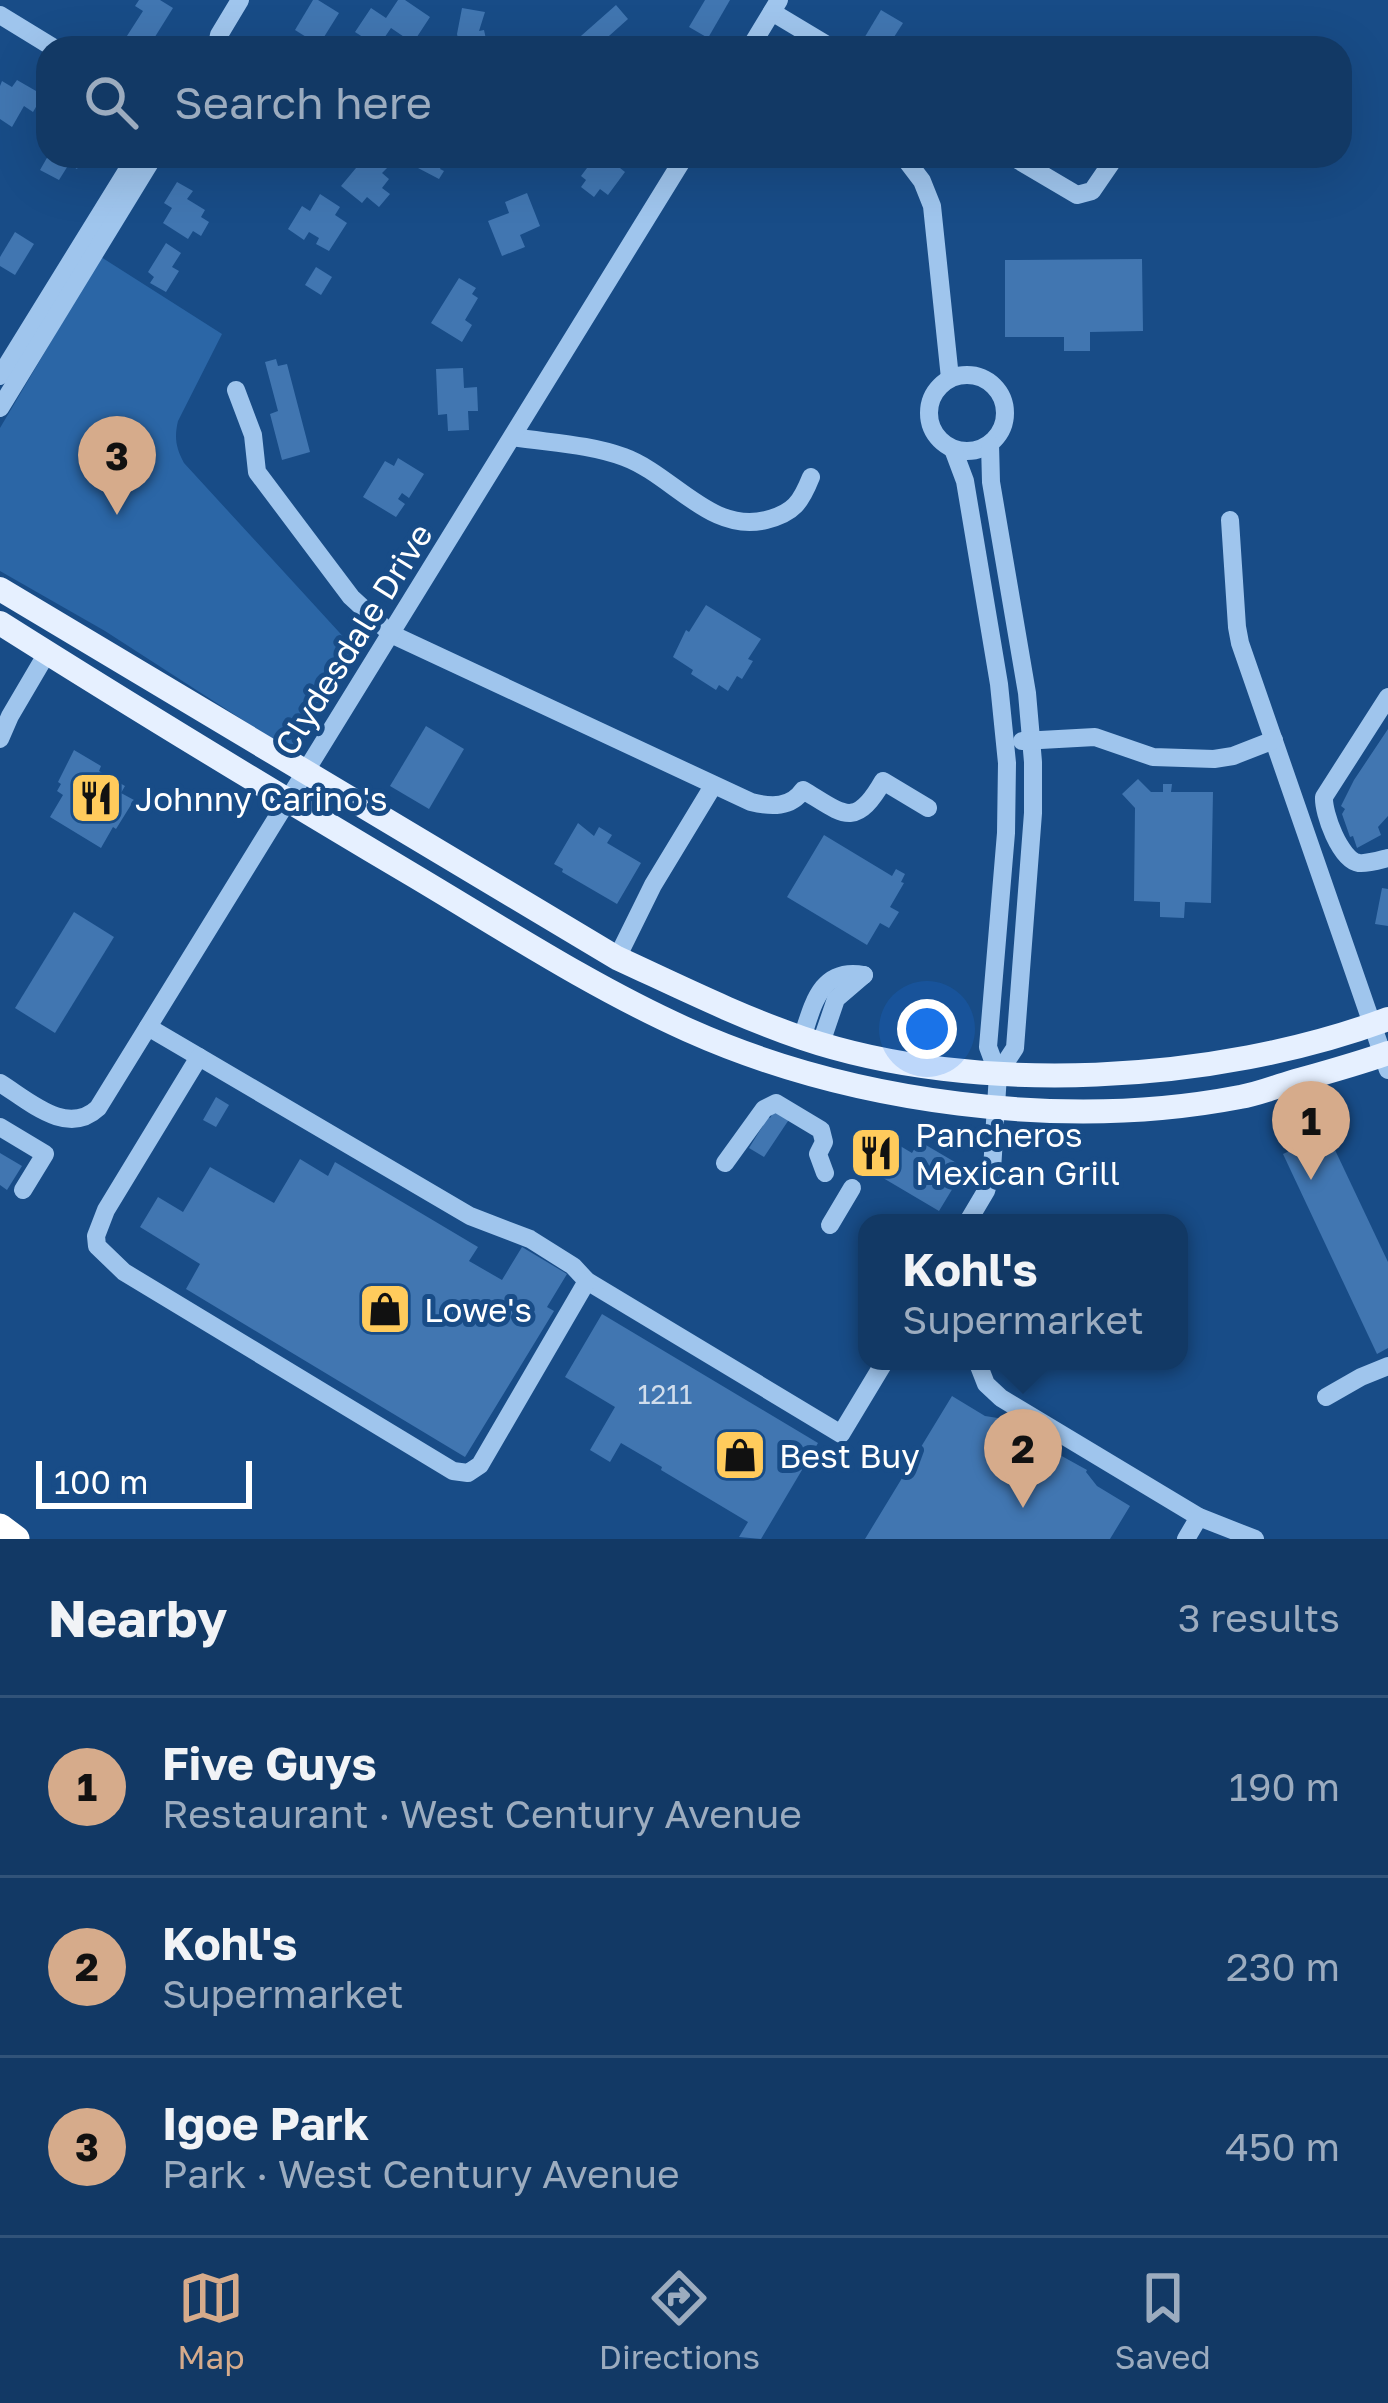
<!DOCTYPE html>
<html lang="en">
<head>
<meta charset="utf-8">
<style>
  :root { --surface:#123965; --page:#1f446e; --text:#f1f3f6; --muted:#9cacbf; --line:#315379; --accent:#d6ab8b }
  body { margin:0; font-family:"Golos Text",sans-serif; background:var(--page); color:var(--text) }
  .scale { position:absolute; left:36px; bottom:30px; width:216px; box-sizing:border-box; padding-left:12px; border:6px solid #fff; border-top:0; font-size:33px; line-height:42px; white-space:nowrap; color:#fff; -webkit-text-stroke:9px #184c87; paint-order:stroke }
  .you { position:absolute; left:927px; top:1029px; width:42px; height:42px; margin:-30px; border:9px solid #fff; border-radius:50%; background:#1a73e8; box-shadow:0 0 0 18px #1a73e833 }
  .badge { display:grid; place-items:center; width:78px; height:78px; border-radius:50%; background:var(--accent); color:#111; font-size:39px; font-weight:700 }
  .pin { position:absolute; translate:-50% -99px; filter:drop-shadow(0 3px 6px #0008) }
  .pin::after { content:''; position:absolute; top:63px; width:42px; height:36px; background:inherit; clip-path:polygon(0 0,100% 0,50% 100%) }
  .popup { position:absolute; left:858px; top:1214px; width:330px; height:156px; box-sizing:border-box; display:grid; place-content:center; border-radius:24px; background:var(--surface); filter:drop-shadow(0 3px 9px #0005); font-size:39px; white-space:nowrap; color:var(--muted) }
  .popup b { font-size:45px; color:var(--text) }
  .popup::after { content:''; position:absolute; left:50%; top:100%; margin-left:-24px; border:24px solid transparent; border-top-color:var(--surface) }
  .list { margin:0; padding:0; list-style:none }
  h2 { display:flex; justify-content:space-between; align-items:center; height:156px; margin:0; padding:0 48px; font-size:51px }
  h2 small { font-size:39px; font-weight:400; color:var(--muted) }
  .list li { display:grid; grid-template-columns:78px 1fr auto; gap:36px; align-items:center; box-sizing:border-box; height:180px; padding:0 48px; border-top:3px solid var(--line) }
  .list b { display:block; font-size:45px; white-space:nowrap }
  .list p { margin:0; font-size:39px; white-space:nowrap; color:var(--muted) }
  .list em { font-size:39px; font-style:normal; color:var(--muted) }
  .icon { flex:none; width:66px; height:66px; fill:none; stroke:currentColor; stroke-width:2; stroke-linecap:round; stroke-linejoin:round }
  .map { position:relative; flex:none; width:1388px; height:1539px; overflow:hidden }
  .search { position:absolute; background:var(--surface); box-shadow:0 12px 48px #0002; left:36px; right:36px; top:36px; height:132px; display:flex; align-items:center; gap:30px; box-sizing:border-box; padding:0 42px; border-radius:36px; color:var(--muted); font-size:45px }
  .sheet { height:696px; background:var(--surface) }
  nav { display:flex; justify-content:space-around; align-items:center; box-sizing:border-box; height:168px; border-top:3px solid var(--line); background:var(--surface); font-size:33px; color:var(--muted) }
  nav a { display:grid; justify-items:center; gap:6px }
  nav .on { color:var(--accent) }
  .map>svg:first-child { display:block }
</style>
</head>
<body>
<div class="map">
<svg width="1388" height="1539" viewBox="0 0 1388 1539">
  <rect width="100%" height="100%" fill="#184c87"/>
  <path fill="#2b66a6" d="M101 257 222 334 178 421C174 438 176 448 184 463L360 655 300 745 277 742 105 631 0 571V428Z"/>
  <g fill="#4176b1">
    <polygon points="139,0 160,0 173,8 148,48 139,48 125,39 143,11 135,6"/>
    <polygon points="313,0 318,0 339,13 319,45 295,30"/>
    <polygon points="398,0 405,0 430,17 413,43 391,28 378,47 355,32 371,8 386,18"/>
    <polygon points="705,0 730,0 708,38 689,27"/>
    <polygon points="616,5 628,19 600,44 604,48 578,48 573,43"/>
    <polygon points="462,8 485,12 479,31 484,30 488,48 460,48 457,34"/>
    <polygon points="881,10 903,23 887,48 877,48 863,40"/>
    <polygon points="17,80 43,95 33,112 24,106 12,127 0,119 0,86 2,81 12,87"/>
    <polygon points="48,156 84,156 77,169 69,164 59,180 40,170"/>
    <polygon points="366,156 375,156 388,167 382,173 389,179 382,188 390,194 379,207 367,197 362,203 341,186"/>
    <polygon points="414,156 447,156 440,169 444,171 439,179 418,168 422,160"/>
    <polygon points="596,156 618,156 625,162 620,168 625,172 608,195 600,189 594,197 581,187 586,180 581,176"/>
    <polygon points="177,182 193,191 187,199 205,210 201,217 209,222 201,236 193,231 188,239 163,223 172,208 164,203"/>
    <polygon points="527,193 540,226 520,235 525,247 502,256 488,221 509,213 505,202"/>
    <polygon points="320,194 340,207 335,215 347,223 329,251 316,244 319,238 309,232 304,240 288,229 302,206 310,211"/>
    <polygon points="15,232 34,244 15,275 0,266 0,257"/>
    <polygon points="166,243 181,253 172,267 179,271 166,292 150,283 154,277 148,272"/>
    <polygon points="1142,259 1143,331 1090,332 1090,351 1064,351 1064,337 1005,337 1005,260"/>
    <polygon points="316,267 332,277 321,295 305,285"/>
    <polygon points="459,278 476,288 472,294 478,298 465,320 472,325 462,342 431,323"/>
    <polygon points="276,359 278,366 287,364 310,452 282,460 270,414 278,411 265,362"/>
    <polygon points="463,368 464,388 477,387 478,411 468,411 469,430 448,431 447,414 438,415 436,369"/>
    <polygon points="398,458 424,474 409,498 402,493 398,499 405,504 396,517 363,497 385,461 394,466"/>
    <polygon points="706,605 761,639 748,659 753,661 742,679 737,676 728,691 719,685 716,690 691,674 693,670 673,657 686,630 689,632"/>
    <polygon points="426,726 464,749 429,809 390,786"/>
    <polygon points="1388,729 1388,816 1378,827 1381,835 1357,848 1353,836 1350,837 1342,814 1345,809 1341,806 1354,780"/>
    <polygon points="74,750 101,766 99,771 125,786 121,793 134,800 116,829 113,827 101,848 50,817 63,795 57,791 61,784 58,782"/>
    <polygon points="1138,779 1151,792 1163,792 1163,784 1172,784 1171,792 1213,792 1211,903 1185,902 1184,918 1160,917 1160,902 1134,901 1135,808 1122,794"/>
    <polygon points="578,823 594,836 599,827 612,835 607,843 641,863 617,904 562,872 563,869 554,864"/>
    <polygon points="824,835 892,876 896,869 905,874 901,882 904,883 890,907 899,912 889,928 880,923 867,945 787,897"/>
    <polygon points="1382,888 1388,889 1388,926 1375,924"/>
    <polygon points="74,912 114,937 55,1033 15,1008"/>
    <polygon points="216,1097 229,1105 216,1127 203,1120"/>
    <polygon points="775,1110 790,1118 764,1157 749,1148 764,1124 765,1115 770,1118"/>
    <polygon points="875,1131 912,1153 919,1141 965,1168 939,1211 856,1162"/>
    <polygon points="1327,1133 1388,1262 1388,1348 1377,1354 1283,1154"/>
    <polygon points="0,1153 22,1166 7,1190 0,1185"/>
    <polygon points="300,1159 328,1176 335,1162 478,1247 469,1261 502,1280 522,1247 567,1274 547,1307 554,1311 465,1457 186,1289 200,1264 140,1227 158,1197 183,1212 210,1167 274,1203"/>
    <polygon points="602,1314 818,1443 761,1539 739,1537 748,1522 661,1470 662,1467 621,1443 610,1462 590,1450 615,1407 565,1377"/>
    <polygon points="952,1396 985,1416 1004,1419 1032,1437 1031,1439 1087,1470 1086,1472 1097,1486 1130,1506 1110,1539 865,1539"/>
  </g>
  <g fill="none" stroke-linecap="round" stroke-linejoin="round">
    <g stroke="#9fc5ed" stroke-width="18">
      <polyline points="772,12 832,48"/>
      <polyline points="0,15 54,48"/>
      <polyline points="216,48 219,35 240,0"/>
      <polyline points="750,48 779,0"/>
      <polyline points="903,156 922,181 932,206 950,378"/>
      <polyline points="1011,156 1077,195 1092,191 1116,156"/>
      <circle cx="967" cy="413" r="38"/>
      <polyline points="0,376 136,156"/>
      <path d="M236 390 253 435 257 472 351 597 391 634 751 802C771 807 791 808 803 790 843 814 855 830 883 781L928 808"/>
      <polyline points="0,408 154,156"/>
      <path d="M513 437C551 443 588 444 624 457 673 475 711 534 766 520 794 513 801 502 811 477"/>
      <polyline points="990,444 991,482 1027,693 1033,762 1033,813 1015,1048 998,1074"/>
      <polyline points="953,449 965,481 999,684 1007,763 1006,833 988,1047 998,1074 992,1170 986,1191 967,1223"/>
      <polyline points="1230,520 1237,627 1240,643 1388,1070"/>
      <path d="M1388 697 1324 797C1323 813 1340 860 1359 863 1367 864 1380 860 1388 858"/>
      <polyline points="0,739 10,716 47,653"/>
      <polyline points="1022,741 1095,737 1153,757 1214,759 1233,756 1274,740"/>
      <polyline points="617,958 653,885 713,786"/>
      <polyline points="148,1027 470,1216 530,1239 573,1266 587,1281 841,1434 885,1361"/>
      <path d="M802 1038C813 1005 820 967 864 975"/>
      <polyline points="821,1043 836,999 864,975"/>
      <polyline points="199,1057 106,1210 96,1236 97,1246 124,1272 453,1471 468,1473 480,1465 587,1281"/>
      <path d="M0 1083C29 1101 67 1137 98 1108L685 156"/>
      <polyline points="0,1127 45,1154 23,1190"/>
      <polyline points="725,1163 764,1109 776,1103 821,1130 824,1142 818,1154 825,1173"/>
      <polyline points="830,1225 852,1188"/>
      <polyline points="977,1361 986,1384 1001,1398 1199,1517 1255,1539"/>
      <polyline points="1326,1397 1361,1377 1388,1366"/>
      <polyline points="1186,1539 1199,1517"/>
    </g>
    <g stroke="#e6f0ff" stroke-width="24">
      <path d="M0 589 617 958C678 986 738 1016 802 1038 976 1097 1217 1083 1388 1019"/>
      <path d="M0 623C136 709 273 792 411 874 502 928 592 987 688 1030 851 1103 1064 1131 1240 1097 1258 1094 1275 1087 1292 1082 1324 1073 1357 1064 1388 1053"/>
    </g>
    <polyline stroke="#fff" stroke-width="27" points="0,1527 16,1539"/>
  </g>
  <defs>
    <g id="restaurant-square" transform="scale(2.7)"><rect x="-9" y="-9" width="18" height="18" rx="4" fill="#ffcb5c" stroke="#184c87"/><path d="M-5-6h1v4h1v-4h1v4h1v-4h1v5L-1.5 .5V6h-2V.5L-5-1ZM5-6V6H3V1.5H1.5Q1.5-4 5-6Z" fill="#111"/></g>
    <g id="shop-square" transform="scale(2.7)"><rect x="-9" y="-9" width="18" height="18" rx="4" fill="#ffcb5c" stroke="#184c87"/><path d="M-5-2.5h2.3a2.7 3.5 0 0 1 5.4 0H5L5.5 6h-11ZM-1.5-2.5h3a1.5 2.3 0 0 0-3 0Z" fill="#111"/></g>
  </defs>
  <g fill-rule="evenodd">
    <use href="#restaurant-square" x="96" y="798"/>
    <use href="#restaurant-square" x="876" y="1153"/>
    <use href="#shop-square" x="385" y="1309"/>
    <use href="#shop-square" x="740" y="1455"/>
  </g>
  <g text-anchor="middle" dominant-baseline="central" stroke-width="10" stroke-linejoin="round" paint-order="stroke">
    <g font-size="27" fill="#d0ddec">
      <text x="665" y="1394">1211</text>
    </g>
    <g font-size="33" fill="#fff" stroke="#184c87">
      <text transform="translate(353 639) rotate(-58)">Clydesdale Drive</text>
    </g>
    <g font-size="33" fill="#fff" stroke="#184c87" text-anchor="start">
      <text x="135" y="798">Johnny Carino's</text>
      <text x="915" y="1134">Pancheros<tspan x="915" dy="38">Mexican Grill</tspan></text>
      <text x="424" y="1309">Lowe's</text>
      <text x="779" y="1455">Best Buy</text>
    </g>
  </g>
</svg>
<div class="scale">100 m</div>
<div class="you"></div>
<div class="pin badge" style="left:1311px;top:1180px">1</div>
<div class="pin badge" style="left:1023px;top:1508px">2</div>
<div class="popup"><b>Kohl's</b>Supermarket</div>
<div class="pin badge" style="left:117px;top:515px">3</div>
<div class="search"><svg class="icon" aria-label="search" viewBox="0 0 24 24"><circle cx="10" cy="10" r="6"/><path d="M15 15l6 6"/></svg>Search here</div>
</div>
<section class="sheet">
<h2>Nearby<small>3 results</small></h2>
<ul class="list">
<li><span class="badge">1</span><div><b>Five Guys</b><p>Restaurant · West Century Avenue</p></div><em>190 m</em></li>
<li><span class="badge">2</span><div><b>Kohl's</b><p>Supermarket</p></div><em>230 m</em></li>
<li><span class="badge">3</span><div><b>Igoe Park</b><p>Park · West Century Avenue</p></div><em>450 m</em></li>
</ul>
</section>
<nav>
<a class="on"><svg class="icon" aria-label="map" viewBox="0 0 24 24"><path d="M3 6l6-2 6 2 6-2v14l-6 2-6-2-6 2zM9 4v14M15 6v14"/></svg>Map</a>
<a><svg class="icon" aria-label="directions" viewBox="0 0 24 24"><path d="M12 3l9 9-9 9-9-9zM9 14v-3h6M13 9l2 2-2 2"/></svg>Directions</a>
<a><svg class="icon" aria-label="saved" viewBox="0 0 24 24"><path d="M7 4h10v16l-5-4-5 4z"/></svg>Saved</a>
</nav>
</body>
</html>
